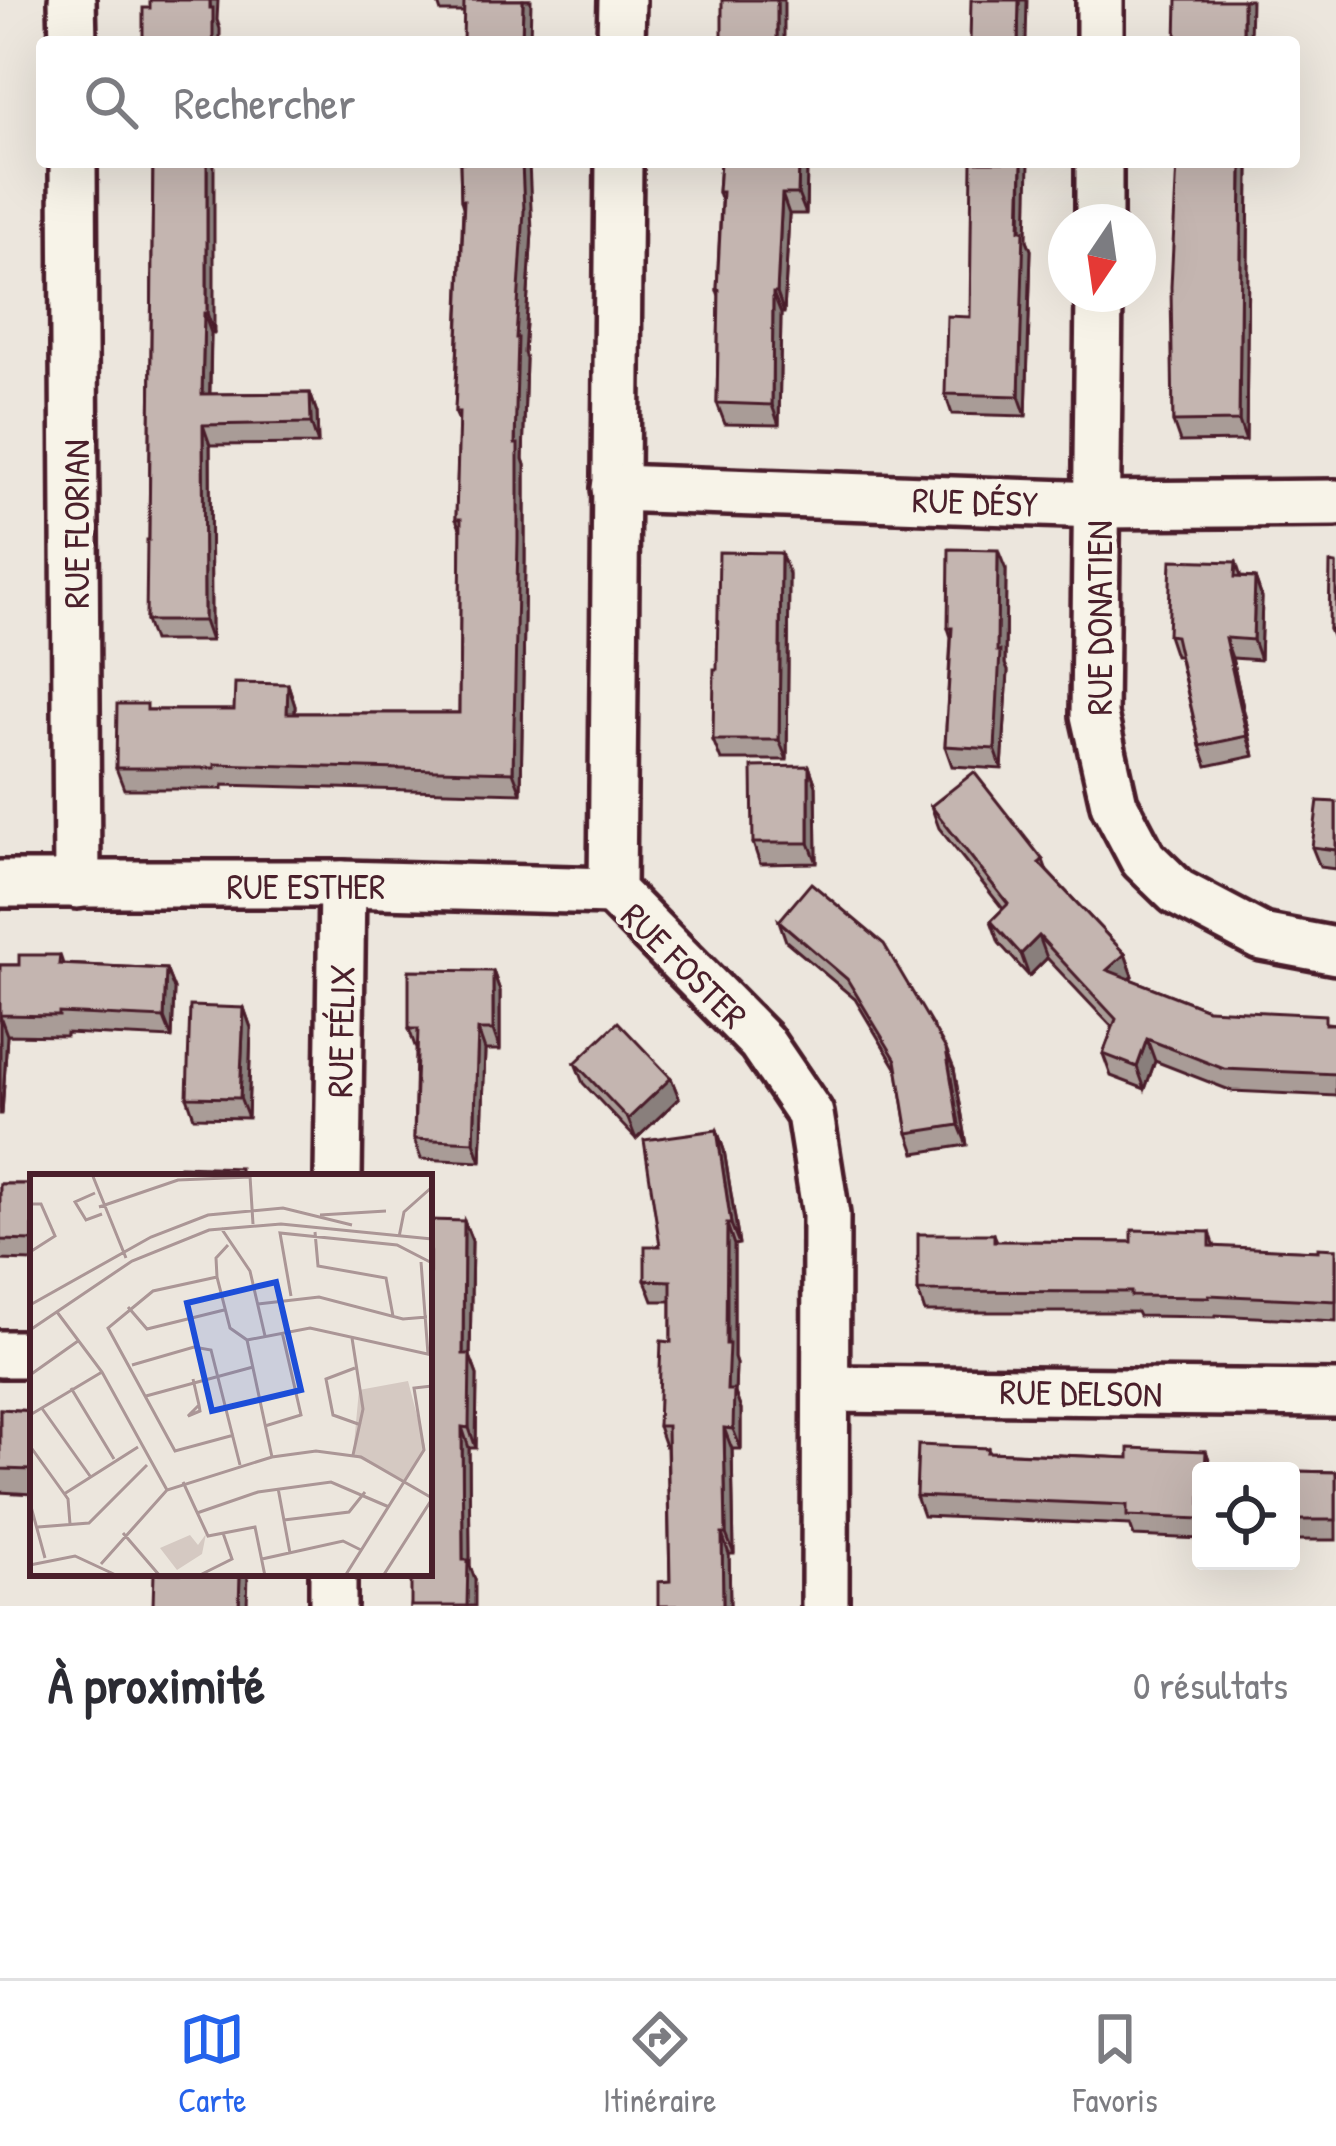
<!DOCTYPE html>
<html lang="fr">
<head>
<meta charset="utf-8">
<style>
  :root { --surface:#fff; --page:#f7f7f7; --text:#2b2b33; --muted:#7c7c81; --line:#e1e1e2; --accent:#2563eb }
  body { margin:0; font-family:"Patrick Hand",sans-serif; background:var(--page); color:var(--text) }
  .controls { position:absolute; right:36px; bottom:36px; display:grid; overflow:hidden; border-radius:12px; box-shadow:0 12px 48px #0002 }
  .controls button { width:108px; height:108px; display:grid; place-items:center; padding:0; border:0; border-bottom:3px solid var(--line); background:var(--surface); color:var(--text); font:60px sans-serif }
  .compass { position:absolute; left:1048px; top:204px; width:108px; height:108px; border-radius:50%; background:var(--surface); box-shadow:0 12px 48px #0002; rotate:193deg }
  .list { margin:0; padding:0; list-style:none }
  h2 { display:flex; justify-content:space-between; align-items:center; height:156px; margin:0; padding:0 48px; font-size:51px }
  h2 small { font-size:39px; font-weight:400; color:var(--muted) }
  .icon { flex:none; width:66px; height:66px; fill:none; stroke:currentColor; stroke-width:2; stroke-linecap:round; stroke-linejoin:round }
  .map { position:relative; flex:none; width:1336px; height:1606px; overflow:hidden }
  .search { position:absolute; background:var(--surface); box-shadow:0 12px 48px #0002; left:36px; right:36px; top:36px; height:132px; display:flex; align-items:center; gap:30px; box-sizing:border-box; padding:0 42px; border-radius:12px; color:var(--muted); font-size:45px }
  .sheet { height:372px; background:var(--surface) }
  nav { display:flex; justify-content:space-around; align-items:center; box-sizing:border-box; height:168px; border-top:3px solid var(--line); background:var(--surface); font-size:33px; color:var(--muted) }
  nav a { display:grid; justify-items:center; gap:6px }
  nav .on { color:var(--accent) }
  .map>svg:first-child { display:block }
</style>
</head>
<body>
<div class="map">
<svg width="1336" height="1606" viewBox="0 0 1336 1606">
  <rect width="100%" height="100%" fill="#ece6dd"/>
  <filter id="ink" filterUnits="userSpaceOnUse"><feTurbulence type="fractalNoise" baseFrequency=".00833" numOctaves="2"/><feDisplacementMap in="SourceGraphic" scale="24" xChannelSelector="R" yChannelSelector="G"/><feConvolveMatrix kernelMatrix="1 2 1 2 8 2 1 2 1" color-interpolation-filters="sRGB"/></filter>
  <g filter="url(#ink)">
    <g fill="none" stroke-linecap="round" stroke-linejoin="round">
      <g stroke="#4a1f2b" stroke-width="54">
        <g id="minor">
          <polyline points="72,0 73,42"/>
          <polyline points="621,42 622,0"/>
          <polyline points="1100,42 1100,0"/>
          <polyline points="73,162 77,885"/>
          <polyline points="619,162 612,891 761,1042 810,1114 826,1215 825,1606"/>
          <polyline points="1099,222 1099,162"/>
          <polyline points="1099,294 1094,715 1114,804 1143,859 1177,892 1262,937 1336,951"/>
          <polyline points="615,488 1098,505 1336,503"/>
          <polyline points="0,884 342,884 612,891"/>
          <polyline points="338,1177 342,884"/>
          <polyline points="0,1354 33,1354"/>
          <polyline points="826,1389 1336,1394"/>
          <polyline points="333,1606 333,1573"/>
        </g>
      </g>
      <use href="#minor" stroke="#f7f3e8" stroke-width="45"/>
    </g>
    <g fill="#a99c97" stroke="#4a1f2b" stroke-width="3">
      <polygon points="437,0 531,0 464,12 441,12"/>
      <polygon points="153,162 214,333 211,333 210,394 310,393 317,413 318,444 210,445 211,641 153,641 146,621 149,540"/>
      <polygon points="460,162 532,232 524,353 526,359 523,459 525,465 525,561 521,793 223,785 223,789 124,789 116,768 149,710 234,710 288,684 295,706 295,713 459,713 461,531 456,519 459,421 455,412 463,207 461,200"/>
      <polygon points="720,162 807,162 806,214 789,214 784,313 781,313 779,425 725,424 717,403 719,296 717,290 721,201 718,192"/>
      <polygon points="1177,162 1249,162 1246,441 1180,442 1173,422"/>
      <polygon points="1027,240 1031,250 1026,416 952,414 945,394 970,317"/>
      <polygon points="1236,562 1241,577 1255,578 1262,598 1260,660 1232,658 1254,756 1207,766 1200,746 1179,656 1175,656 1168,635"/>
      <polygon points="1336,564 1336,647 1329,629"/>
      <polygon points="1006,570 1005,664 1008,671 1002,769 952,766 945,746 951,637 948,628"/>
      <polygon points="789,574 787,760 721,760 713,740 717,669"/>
      <polygon points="809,766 816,786 817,863 760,864 753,843"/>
      <polygon points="1336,802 1336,869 1320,867 1312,847"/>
      <polygon points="931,806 1043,860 1047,871 1125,954 1133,976 1129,979 1207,1009 1336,1024 1336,1096 1232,1091 1155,1061 1145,1089 1111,1076 1103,1054 1113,1028 1047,958 1029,976 999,943 991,921 1003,909 939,828"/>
      <polygon points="779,921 954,1069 967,1145 915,1153 908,1133 898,1071 855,999 786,941"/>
      <polygon points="60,955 63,964 166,969 174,989 172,1038 66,1033 66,1036 7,1035 2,1114 0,1114 0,965 19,965"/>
      <polygon points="493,971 500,991 500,1050 485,1050 481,1162 421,1159 414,1139 416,1049 409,1029"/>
      <polygon points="244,1008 251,1028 248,1118 194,1117 187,1097"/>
      <polygon points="575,1063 671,1078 679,1098 636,1139 583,1083"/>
      <polygon points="717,1130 724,1150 739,1244 734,1245 734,1358 736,1364 735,1393 741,1410 741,1449 732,1449 734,1554 729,1554 730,1606 658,1606 670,1581 667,1446 665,1446 658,1426 671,1342 671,1301 653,1301 645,1280"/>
      <polygon points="0,1184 33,1184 33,1261 0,1260"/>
      <polygon points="464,1221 472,1241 470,1356 477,1375 476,1448 469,1448 470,1566 475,1580 411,1606"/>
      <polygon points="1210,1232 1215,1247 1318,1251 1336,1249 1336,1321 1216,1315 1216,1317 1139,1316 1137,1312 925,1312 918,1291 994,1234 997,1241 1132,1242"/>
      <polygon points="0,1409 33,1411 33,1494 0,1492"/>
      <polygon points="988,1448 989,1452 1129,1458 1206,1451 1213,1471 1201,1471 1201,1539 1134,1536 1130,1525 923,1516 916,1496"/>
      <polygon points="1291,1471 1336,1472 1336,1540 1291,1540"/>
    </g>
    <g fill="#897f7b" stroke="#4a1f2b" stroke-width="3">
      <polygon points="210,0 218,0 217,20 220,29 220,42 213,42"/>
      <polygon points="523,0 531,0 530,42 522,42"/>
      <rect x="777" y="0" width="7" height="42"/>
      <polygon points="1019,0 1027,0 1026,42 1018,42"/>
      <polygon points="1243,0 1251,0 1250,42 1243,42"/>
      <polygon points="207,162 214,162 214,333 207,313"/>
      <polygon points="522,162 529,162 532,232 524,353 526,359 523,459 525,465 525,561 521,793 513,772 516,338"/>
      <polygon points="799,162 807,162 806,214 798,194"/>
      <polygon points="1022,162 1029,162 1027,240 1031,250 1026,416 1019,396"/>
      <polygon points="1242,162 1249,162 1246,441 1239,421"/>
      <polygon points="782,194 789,214 784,313 777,293"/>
      <polygon points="773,293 781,313 779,425 772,405"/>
      <polygon points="204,313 211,333 209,414 202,394"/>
      <polygon points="310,393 317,413 318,444 311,423"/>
      <polygon points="203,425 210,445 211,641 204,621"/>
      <polygon points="998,550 1006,570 1005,664 1008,671 1002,769 995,749"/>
      <polygon points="781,553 789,574 787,760 779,740"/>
      <polygon points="1255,578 1262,598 1260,660 1253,640"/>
      <polygon points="1225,638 1232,658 1254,756 1247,736"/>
      <polygon points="288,684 295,706 294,734 287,713"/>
      <polygon points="809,766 816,786 817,863 809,843"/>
      <polygon points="1039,936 1047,958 1029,976 1021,954"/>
      <polygon points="1125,954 1133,976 1115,992 1107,970"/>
      <polygon points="166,969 174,989 172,1038 164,1018"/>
      <polygon points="493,971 500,991 500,1050 493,1030"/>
      <polygon points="244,1008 251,1028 248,1118 240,1098"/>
      <polygon points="0,1016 7,1035 2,1114 0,1109"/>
      <polygon points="478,1030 485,1050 481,1162 474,1142"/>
      <polygon points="1147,1039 1155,1061 1145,1089 1137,1067"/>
      <polygon points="946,1049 954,1069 967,1145 959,1125"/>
      <polygon points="671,1078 679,1098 636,1139 628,1119"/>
      <polygon points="717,1130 724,1150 739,1244 731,1224"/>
      <polygon points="464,1221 472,1241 470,1356 477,1375 476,1448 469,1428 463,1354"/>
      <polygon points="727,1224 734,1245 734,1358 736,1364 735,1393 741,1410 741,1449 733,1429 727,1390"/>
      <polygon points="462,1427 469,1448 470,1566 475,1580 475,1606 467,1606 463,1560"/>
      <polygon points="724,1428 732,1449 734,1554 726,1534"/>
      <polygon points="1206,1451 1213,1471 1205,1471"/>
      <polygon points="722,1534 729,1554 730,1606 723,1606"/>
      <polygon points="240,1573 248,1573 247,1606 239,1606"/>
    </g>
    <g fill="#c4b5b0" stroke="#4a1f2b" stroke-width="3">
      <polygon points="150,0 210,0 210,8 213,8 213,42 143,42 143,8 150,8"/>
      <polygon points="464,0 523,0 522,42 463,42"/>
      <rect x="722" y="0" width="55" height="42"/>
      <polygon points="971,0 1019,0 1018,42 970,42"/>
      <polygon points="1177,0 1243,0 1243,42 1176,42"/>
      <polygon points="153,162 207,162 207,313 204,313 202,394 310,393 311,423 203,425 204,621 146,621 147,540 149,540"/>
      <polygon points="460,162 522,162 524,211 516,338 518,338 515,444 518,444 518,540 513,772 215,764 215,768 116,768 117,704 147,704 147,710 234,710 235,683 288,684 287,713 459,713 461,519 456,519 459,412 455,412 464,200 461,200"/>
      <polygon points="720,162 799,162 798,194 782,194 777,293 773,293 772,405 717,403 719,290 717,290 722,192 718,192"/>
      <polygon points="972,162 1022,162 1020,230 1024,230 1019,396 945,394 947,316 970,317"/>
      <polygon points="1177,162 1242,162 1239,421 1173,422 1171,287"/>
      <polygon points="949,549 998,550 997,651 1000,651 995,749 945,746 952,628 948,628"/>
      <polygon points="719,552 781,553 779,740 713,740 714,669 717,669"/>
      <polygon points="1171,560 1236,562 1235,577 1255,578 1253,640 1225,638 1247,736 1200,746 1175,636 1168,635"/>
      <polygon points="1330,563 1336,564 1336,629 1329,629"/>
      <polygon points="809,766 809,843 753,843 752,767"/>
      <polygon points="974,772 1043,860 1039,863 1125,954 1107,970 1207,1009 1325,1015 1325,1024 1336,1024 1336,1074 1224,1069 1147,1039 1137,1067 1103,1054 1116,1019 1039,936 1021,954 991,921 1008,904 931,806"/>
      <polygon points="1318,801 1336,802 1336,850 1312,847"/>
      <polygon points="811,883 884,944 946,1049 959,1125 908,1133 896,1060 847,979 779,921"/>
      <polygon points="19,955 60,955 59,964 166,969 164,1018 59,1013 59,1016 0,1015 0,965 19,965"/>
      <polygon points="409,970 493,971 493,1030 478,1030 474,1142 414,1139 418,1029 409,1029"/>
      <polygon points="190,1006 244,1008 240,1098 187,1097"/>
      <polygon points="618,1022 671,1078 628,1119 575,1063"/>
      <polygon points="717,1130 731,1224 727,1224 726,1344 729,1344 727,1390 734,1390 733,1429 724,1428 726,1534 722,1534 723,1606 658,1606 658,1582 670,1581 667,1426 658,1426 661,1341 671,1342 671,1281 645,1280 645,1246 660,1246 644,1140"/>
      <polygon points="180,1166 240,1168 240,1177 180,1177"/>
      <polygon points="0,1184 33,1184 33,1241 0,1240"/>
      <polygon points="429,1220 464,1221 463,1354 470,1354 469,1428 462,1427 463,1560 468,1560 467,1606 411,1606 411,1573 429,1573"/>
      <polygon points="1132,1230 1210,1232 1210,1246 1318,1251 1318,1248 1336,1249 1336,1301 1209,1295 1209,1297 1131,1296 1131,1292 918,1291 918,1234 994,1234 994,1241 1132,1242"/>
      <polygon points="0,1409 33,1411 33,1470 0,1469"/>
      <polygon points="918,1445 988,1448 987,1452 1129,1458 1129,1448 1206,1451 1205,1471 1233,1471 1201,1471 1201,1519 1127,1516 1127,1505 916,1496"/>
      <polygon points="1291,1471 1336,1472 1336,1520 1291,1520"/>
      <polygon points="154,1573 240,1573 239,1606 153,1606"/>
    </g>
  </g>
  <g text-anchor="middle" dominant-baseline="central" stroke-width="9" stroke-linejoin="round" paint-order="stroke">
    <g font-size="36" fill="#4a1f2b" stroke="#f7f3e8">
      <text transform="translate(975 501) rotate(2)">RUE DÉSY</text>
      <text transform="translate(75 524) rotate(-90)">RUE FLORIAN</text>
      <text transform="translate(1098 618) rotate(-90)">RUE DONATIEN</text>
      <text x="306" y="885">RUE ESTHER</text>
      <text transform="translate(685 965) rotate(45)">RUE FOSTER</text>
      <text transform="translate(340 1031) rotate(-89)">RUE FÉLIX</text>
      <text transform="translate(1081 1392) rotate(1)">RUE DELSON</text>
    </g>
  </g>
  <g transform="translate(30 1174)">
    <rect width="402" height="402" fill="#ece6dd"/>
    <path d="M378 207 395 272 375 308 323 281 329 216ZM176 360 172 380 147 396 130 374 160 361 168 371Z" fill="#d5c9c2"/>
    <path fill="none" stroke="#ab9696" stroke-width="3" d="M62 0 96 84M220 2 223 50M65 19 45 28 56 46 72 40M0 30H11L25 62 0 78M69 33 148 6 220 3M290 41 356 37M191 54 220 97 235 162M285 58 288 92 356 104 363 142M369 63 374 38 402 13M198 71 186 84 187 103 200 154 217 166 242 283M391 88 398 180M187 103 123 117 78 154 145 277 204 261M261 122 250 59 367 71 402 89M228 130 289 123 373 145 397 143M0 131 121 63 178 41 253 34 322 51M98 133 117 155 194 136M27 138 72 198 137 316M0 156 102 87 179 56 251 50 402 65M322 164 333 235 323 281M217 166 280 154 402 181M102 191 164 173 181 176 210 291M325 194 296 205 303 241 331 251M0 201 48 167M163 205 169 231 170 237 158 242 169 231M41 214 84 285M116 222 223 193M11 233 60 302M0 241 72 198M235 252 271 241 252 158M0 272 38 325 40 350M153 308 178 362 225 353 235 402M248 314 260 379M34 320 108 273M0 329 15 384M167 339 228 318 301 308 359 333M254 346 319 338 335 318M8 353 59 349 117 291M93 359 130 402M232 385 313 367 331 376M71 390 137 316 242 283 286 277 331 283 402 324M0 391 45 382 88 402M168 402 202 385 193 359M315 402 394 276 384 214 402 212M353 402 402 325"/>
    <path fill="#1d4ed8" fill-opacity="0.15" stroke="#1d4ed8" stroke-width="6" d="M246 108 271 216 182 237 157 129Z"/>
    <rect width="402" height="402" fill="none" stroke="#4a1f2b" stroke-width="6"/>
  </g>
</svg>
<div class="controls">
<button><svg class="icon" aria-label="locate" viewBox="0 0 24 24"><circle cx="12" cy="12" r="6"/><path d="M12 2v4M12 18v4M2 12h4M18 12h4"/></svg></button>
</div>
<svg class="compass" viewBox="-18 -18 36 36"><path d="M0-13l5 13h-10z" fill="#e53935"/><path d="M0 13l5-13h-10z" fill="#7c7c81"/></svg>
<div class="search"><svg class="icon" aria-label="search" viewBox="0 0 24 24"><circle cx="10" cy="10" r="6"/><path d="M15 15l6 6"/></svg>Rechercher</div>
</div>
<section class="sheet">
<h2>À proximité<small>0 résultats</small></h2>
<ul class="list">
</ul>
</section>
<nav>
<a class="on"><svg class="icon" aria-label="map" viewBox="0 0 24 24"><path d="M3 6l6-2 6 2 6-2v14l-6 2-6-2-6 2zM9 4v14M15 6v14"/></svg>Carte</a>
<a><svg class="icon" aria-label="directions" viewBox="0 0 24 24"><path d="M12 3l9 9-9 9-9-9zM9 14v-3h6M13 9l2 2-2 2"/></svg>Itinéraire</a>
<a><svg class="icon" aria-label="saved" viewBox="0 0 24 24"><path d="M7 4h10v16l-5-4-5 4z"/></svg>Favoris</a>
</nav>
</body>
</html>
